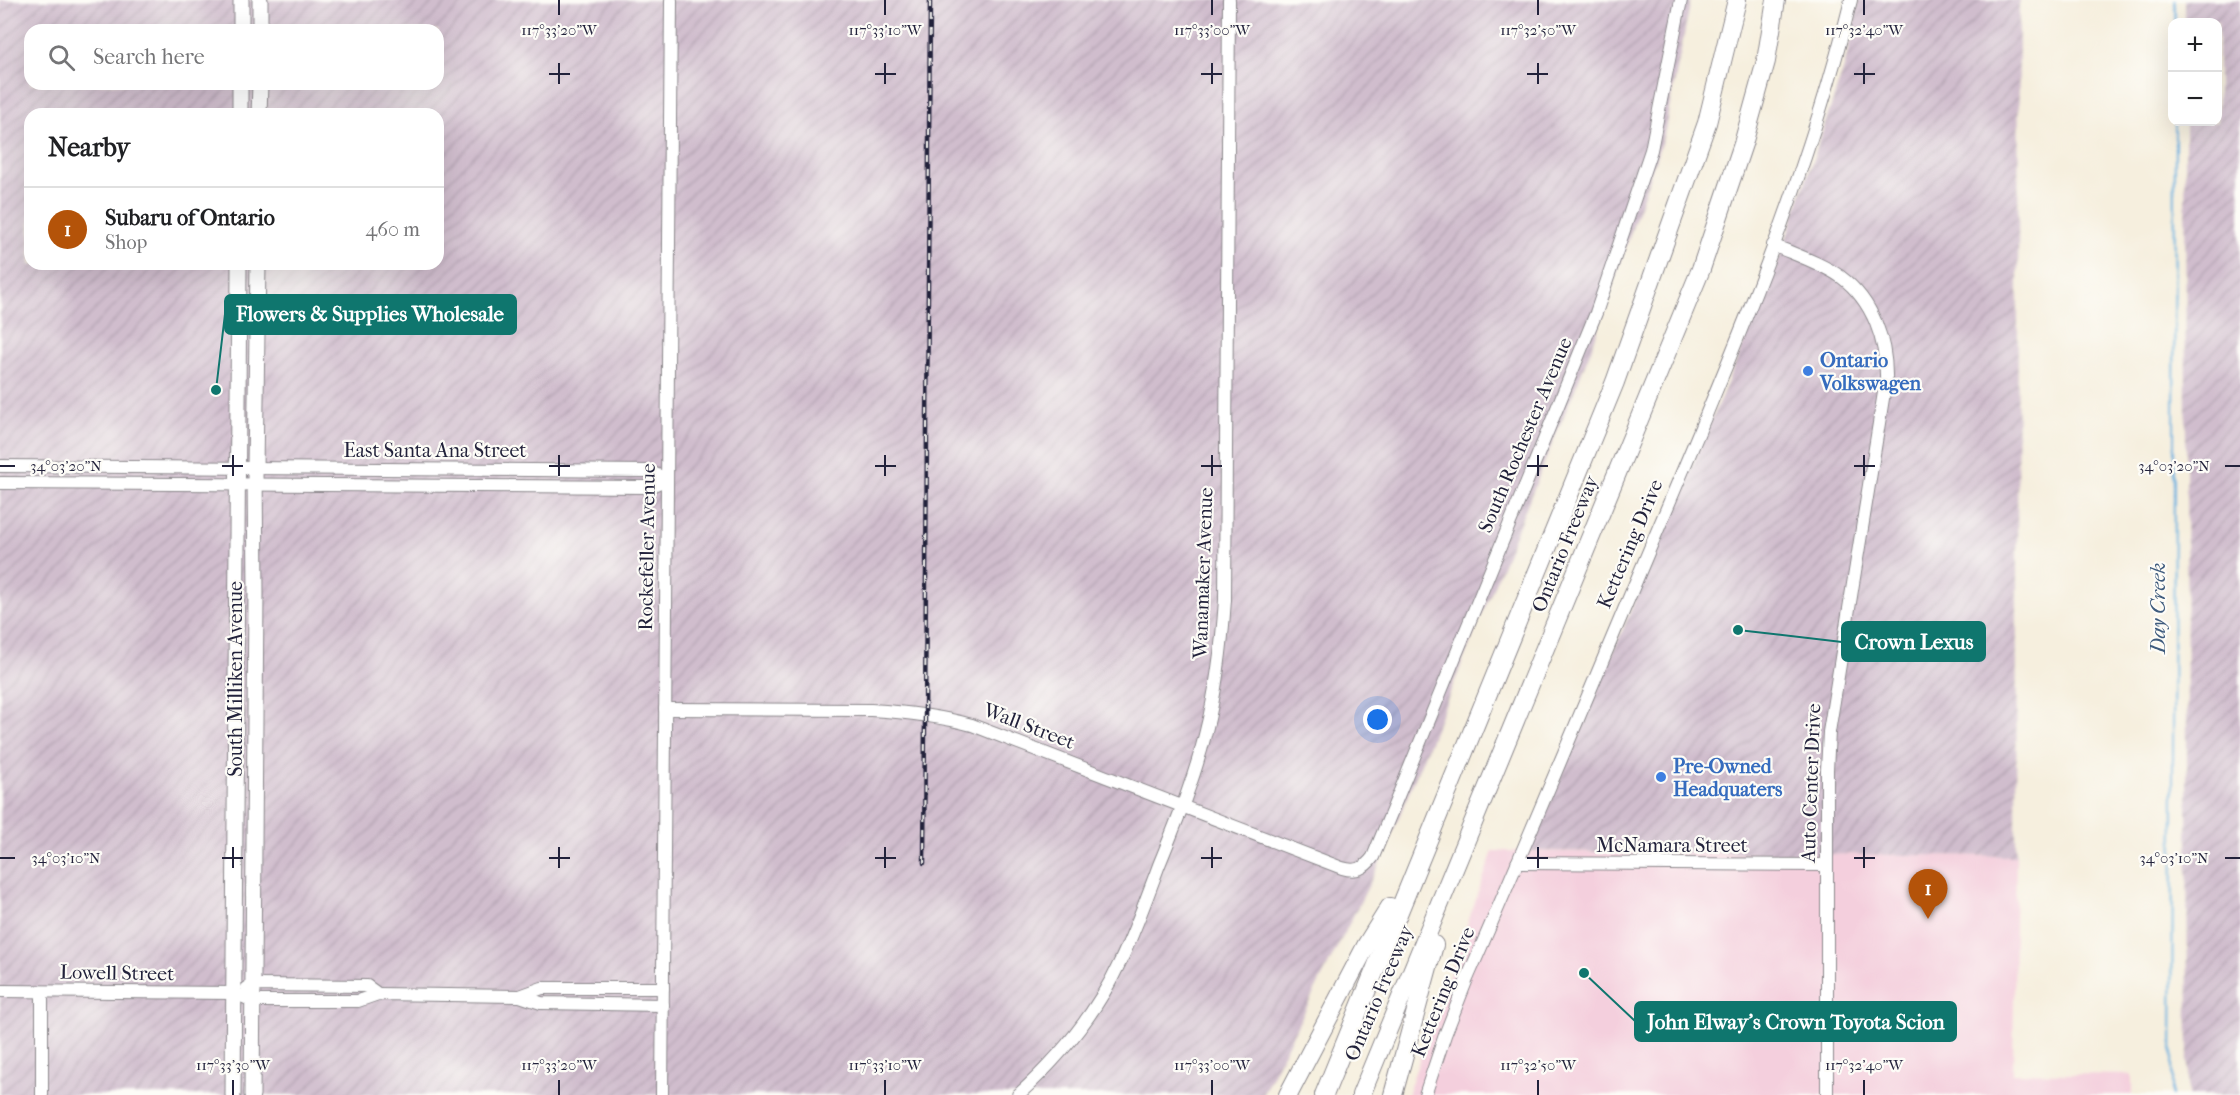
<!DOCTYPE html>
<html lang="en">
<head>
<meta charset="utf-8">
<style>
  :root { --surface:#fff; --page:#f6f6f6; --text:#202124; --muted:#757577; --line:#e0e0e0; --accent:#b45309 }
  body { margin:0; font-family:"IM FELL French Canon",serif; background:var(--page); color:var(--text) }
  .controls { position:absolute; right:18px; top:18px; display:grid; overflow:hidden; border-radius:12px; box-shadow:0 6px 24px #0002 }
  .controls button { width:54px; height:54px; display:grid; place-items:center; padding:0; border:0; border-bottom:2px solid var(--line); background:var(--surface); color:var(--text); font:30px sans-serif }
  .you { position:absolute; left:1378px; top:720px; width:21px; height:21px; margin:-15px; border:4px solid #fff; border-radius:50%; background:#1a73e8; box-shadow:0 0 0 9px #1a73e833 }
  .badge { display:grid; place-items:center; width:39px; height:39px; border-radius:50%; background:var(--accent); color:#fff; font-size:20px; font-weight:700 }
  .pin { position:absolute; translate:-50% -50px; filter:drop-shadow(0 2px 3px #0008) }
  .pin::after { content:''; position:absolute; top:32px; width:21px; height:18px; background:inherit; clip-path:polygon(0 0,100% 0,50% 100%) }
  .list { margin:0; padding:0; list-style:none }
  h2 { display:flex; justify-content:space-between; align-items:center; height:78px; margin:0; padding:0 24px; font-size:26px }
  h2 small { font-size:20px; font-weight:400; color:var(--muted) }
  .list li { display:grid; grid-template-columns:39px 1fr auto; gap:18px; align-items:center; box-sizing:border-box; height:84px; padding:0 24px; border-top:2px solid var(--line) }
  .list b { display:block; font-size:22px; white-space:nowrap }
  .list p { margin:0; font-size:20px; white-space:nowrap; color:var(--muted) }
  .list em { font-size:20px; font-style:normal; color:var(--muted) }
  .icon { flex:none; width:33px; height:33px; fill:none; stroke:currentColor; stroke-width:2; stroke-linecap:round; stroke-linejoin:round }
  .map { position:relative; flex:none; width:2240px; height:1095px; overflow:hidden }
  .search { position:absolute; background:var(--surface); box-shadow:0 6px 24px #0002; left:24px; top:24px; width:420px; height:66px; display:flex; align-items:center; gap:15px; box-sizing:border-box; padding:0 21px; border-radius:18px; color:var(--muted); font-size:22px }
  .panel { position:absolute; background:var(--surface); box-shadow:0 6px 24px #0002; left:24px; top:108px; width:420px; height:162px; border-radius:18px }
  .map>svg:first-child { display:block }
</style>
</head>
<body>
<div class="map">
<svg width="2240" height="1095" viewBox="0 0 2240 1095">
  <defs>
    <pattern id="industrial-furrows" width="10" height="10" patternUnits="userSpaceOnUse" patternTransform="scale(1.5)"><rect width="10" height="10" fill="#d0bdcd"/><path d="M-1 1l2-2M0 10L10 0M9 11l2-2" fill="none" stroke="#b2a2b1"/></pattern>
  </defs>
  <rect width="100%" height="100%" fill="#fdfcf7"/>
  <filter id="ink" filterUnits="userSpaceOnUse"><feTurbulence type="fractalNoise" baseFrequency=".0167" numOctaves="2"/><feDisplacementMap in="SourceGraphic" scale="12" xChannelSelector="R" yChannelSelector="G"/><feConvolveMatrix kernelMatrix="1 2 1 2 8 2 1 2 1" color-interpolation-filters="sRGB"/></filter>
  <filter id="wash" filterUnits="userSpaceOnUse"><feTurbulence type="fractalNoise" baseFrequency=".008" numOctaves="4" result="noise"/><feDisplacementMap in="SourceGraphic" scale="24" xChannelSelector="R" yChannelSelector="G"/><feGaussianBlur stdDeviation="1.35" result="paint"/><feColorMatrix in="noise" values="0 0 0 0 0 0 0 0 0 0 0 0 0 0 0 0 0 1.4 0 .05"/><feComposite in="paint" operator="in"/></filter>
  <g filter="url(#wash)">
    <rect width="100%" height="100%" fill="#f6efde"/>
    <polygon fill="#f4cfdd" points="1493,851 2016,856 2013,1073 2132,1075 2132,1095 1407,1095"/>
    <g fill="url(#industrial-furrows)" fill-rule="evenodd">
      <path d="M0 0H1691L1664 134 1592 347 1380 863 1262 1095H0ZM30 30H438V84H30ZM30 114H438V264H30Z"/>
      <polygon points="1859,0 2019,0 2016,856 1529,851 1777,265 1844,68"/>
      <polygon points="2184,0 2240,0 2240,1095 2188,1095 2185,122 2218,122 2218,22 2184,22"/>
    </g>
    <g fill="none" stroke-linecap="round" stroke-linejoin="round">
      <g stroke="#68b1e0" stroke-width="2">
        <polyline points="2175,22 2175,0"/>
        <polyline points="2172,1095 2175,122"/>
      </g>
    </g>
  </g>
  <g filter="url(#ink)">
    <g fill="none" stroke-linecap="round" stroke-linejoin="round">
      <g stroke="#8c888c" stroke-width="14">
        <g id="minor">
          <path d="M1773 245C1796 255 1821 263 1841 277 1873 301 1887 341 1886 380L1829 732 1827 770V1095"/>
          <polyline points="0,466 648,471 667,479"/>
          <polyline points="0,483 649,487 667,479"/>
          <path d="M665 709 871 710C905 712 939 716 972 725L1342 868C1356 872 1364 869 1373 857L1596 313 1651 150 1681 0"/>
          <polyline points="1517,863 1827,865"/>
          <polyline points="247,988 253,985 367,986 378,994"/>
          <polyline points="0,991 234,993 253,1001 358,1001 378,994 520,996 541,1003 663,1005"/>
          <polyline points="520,996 542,988 663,988"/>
          <polyline points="42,1095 42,992"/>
          <polyline points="662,1095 671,0"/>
          <path d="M1018 1095C1060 1057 1096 1014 1120 962 1135 931 1147 897 1159 865 1177 821 1195 777 1206 731 1217 688 1222 644 1225 600L1229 0"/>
          <path d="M1425 1095 1445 1035 1467 979C1531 834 1591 687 1653 541 1728 364 1805 187 1851 0"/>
        </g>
      </g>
      <g stroke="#8c888c" stroke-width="17">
        <g id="major">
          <polyline points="241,30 241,0"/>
          <polyline points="260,30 260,0"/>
          <polyline points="240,114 240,84"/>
          <polyline points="259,114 260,84"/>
          <polyline points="233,1095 239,264"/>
          <polyline points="252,1095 256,594 255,468 258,264"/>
        </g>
      </g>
      <g stroke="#8c888c" stroke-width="20">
        <g id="highway">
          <polyline points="1288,1095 1367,944 1390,907"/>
          <polyline points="1324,1095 1615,382 1707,123 1737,0"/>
          <polyline points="1361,1095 1701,269 1743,144 1766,61 1776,0"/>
          <polyline points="1393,1095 1434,945"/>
        </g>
      </g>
      <use href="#minor" stroke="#fff" stroke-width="12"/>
      <use href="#major" stroke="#fff" stroke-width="15"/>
      <use href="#highway" stroke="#fff" stroke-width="18"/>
      <g stroke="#22223b" stroke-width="4.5">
        <polyline id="rail" points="924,863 930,0"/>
      </g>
      <use href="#rail" stroke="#fdfcf7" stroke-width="2" stroke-dasharray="7" stroke-linecap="butt"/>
    </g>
  </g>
  <path fill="none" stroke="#22223b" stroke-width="2" d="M559 0V15M885 0V15M1212 0V15M1538 0V15M1864 0V15M559 63V84M885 63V84M1212 63V84M1538 63V84M1864 63V84M549 74H570M875 74H896M1201 74H1222M1527 74H1548M1854 74H1875M233 455V476M559 455V476M885 455V476M1212 455V476M1538 455V476M1864 455V476M0 466H15M222 466H243M549 466H570M875 466H896M1201 466H1222M1527 466H1548M1854 466H1875M2225 466H2240M233 847V868M559 847V868M885 847V868M1212 847V868M1538 847V868M1864 847V868M0 858H15M222 858H243M549 858H570M875 858H896M1201 858H1222M1527 858H1548M1854 858H1875M2225 858H2240M233 1080V1095M559 1080V1095M885 1080V1095M1212 1080V1095M1538 1080V1095M1864 1080V1095"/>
  <g fill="#3f7fe0" stroke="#fdfcf7" stroke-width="2">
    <circle cx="1808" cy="371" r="6"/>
    <circle cx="1661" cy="777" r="6"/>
  </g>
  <g text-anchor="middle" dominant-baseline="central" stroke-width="4.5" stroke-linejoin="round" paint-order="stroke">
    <g font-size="20" font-weight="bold" fill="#366cbe" stroke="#fdfcf7" text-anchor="start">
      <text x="1820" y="360">Ontario<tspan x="1820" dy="23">Volkswagen</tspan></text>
      <text x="1673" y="766">Pre-Owned<tspan x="1673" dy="23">Headquaters</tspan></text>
    </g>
    <g font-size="20" fill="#22223b" stroke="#fdfcf7">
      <text transform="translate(1525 435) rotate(-67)">South Rochester Avenue</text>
      <text x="435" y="450">East Santa Ana Street</text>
      <text transform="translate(1565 544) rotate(-68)">Ontario Freeway</text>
      <text transform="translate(1630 544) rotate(-67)">Kettering Drive</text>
      <text transform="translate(647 547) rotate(-89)">Rockefeller Avenue</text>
      <text transform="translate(1203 573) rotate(-88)">Wanamaker Avenue</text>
      <text transform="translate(235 679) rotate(-90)">South Milliken Avenue</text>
      <text transform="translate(1029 726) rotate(21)">Wall Street</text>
      <text transform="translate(1811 783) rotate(-88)">Auto Center Drive</text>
      <text x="1672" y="845">McNamara Street</text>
      <text transform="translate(117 973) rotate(1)">Lowell Street</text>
      <text transform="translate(1443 992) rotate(-68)">Kettering Drive</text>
      <text transform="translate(1379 993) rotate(-67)">Ontario Freeway</text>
    </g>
    <g font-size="21" font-style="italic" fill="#3e5b7d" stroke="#fdfcf7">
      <text transform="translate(2158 608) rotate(-90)">Day Creek</text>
    </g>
  </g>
  <g font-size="15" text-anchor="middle" fill="#22223b" stroke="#fdfcf7" stroke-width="4.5" stroke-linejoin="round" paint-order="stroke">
    <text x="559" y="35">117°33'20"W</text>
    <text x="885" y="35">117°33'10"W</text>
    <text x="1212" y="35">117°33'00"W</text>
    <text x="1538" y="35">117°32'50"W</text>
    <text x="1864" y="35">117°32'40"W</text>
    <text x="66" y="471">34°03'20"N</text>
    <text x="2174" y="471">34°03'20"N</text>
    <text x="66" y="863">34°03'10"N</text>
    <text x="2174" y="863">34°03'10"N</text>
    <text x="233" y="1070">117°33'30"W</text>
    <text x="559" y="1070">117°33'20"W</text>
    <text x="885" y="1070">117°33'10"W</text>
    <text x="1212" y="1070">117°33'00"W</text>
    <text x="1538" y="1070">117°32'50"W</text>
    <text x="1864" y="1070">117°32'40"W</text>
  </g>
  <path fill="none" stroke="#0f766e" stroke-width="2" d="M216 390L225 314M1738 630L1842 642M1584 973L1635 1021"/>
  <g fill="#0f766e" stroke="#fdfcf7" stroke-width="2">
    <circle cx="216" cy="390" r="6"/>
    <circle cx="1738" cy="630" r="6"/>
    <circle cx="1584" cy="973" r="6"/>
  </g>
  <g fill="#0f766e" stroke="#0f766e" stroke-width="2">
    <rect x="225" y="295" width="291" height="39" rx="6"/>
    <rect x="1842" y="622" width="143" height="39" rx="6"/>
    <rect x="1635" y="1002" width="321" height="39" rx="6"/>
  </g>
  <g font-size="21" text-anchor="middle" font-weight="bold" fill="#fff">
    <text x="370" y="321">Flowers &amp; Supplies Wholesale</text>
    <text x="1914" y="649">Crown Lexus</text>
    <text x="1796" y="1029">John Elway's Crown Toyota Scion</text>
  </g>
</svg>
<div class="controls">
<button>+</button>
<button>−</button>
</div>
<div class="you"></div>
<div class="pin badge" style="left:1928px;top:919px">1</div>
<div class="search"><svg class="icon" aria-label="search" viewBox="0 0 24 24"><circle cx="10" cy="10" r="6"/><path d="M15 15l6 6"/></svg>Search here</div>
<section class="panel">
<h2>Nearby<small></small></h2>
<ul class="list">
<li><span class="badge">1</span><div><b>Subaru of Ontario</b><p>Shop</p></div><em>460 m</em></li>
</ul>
</section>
</div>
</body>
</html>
